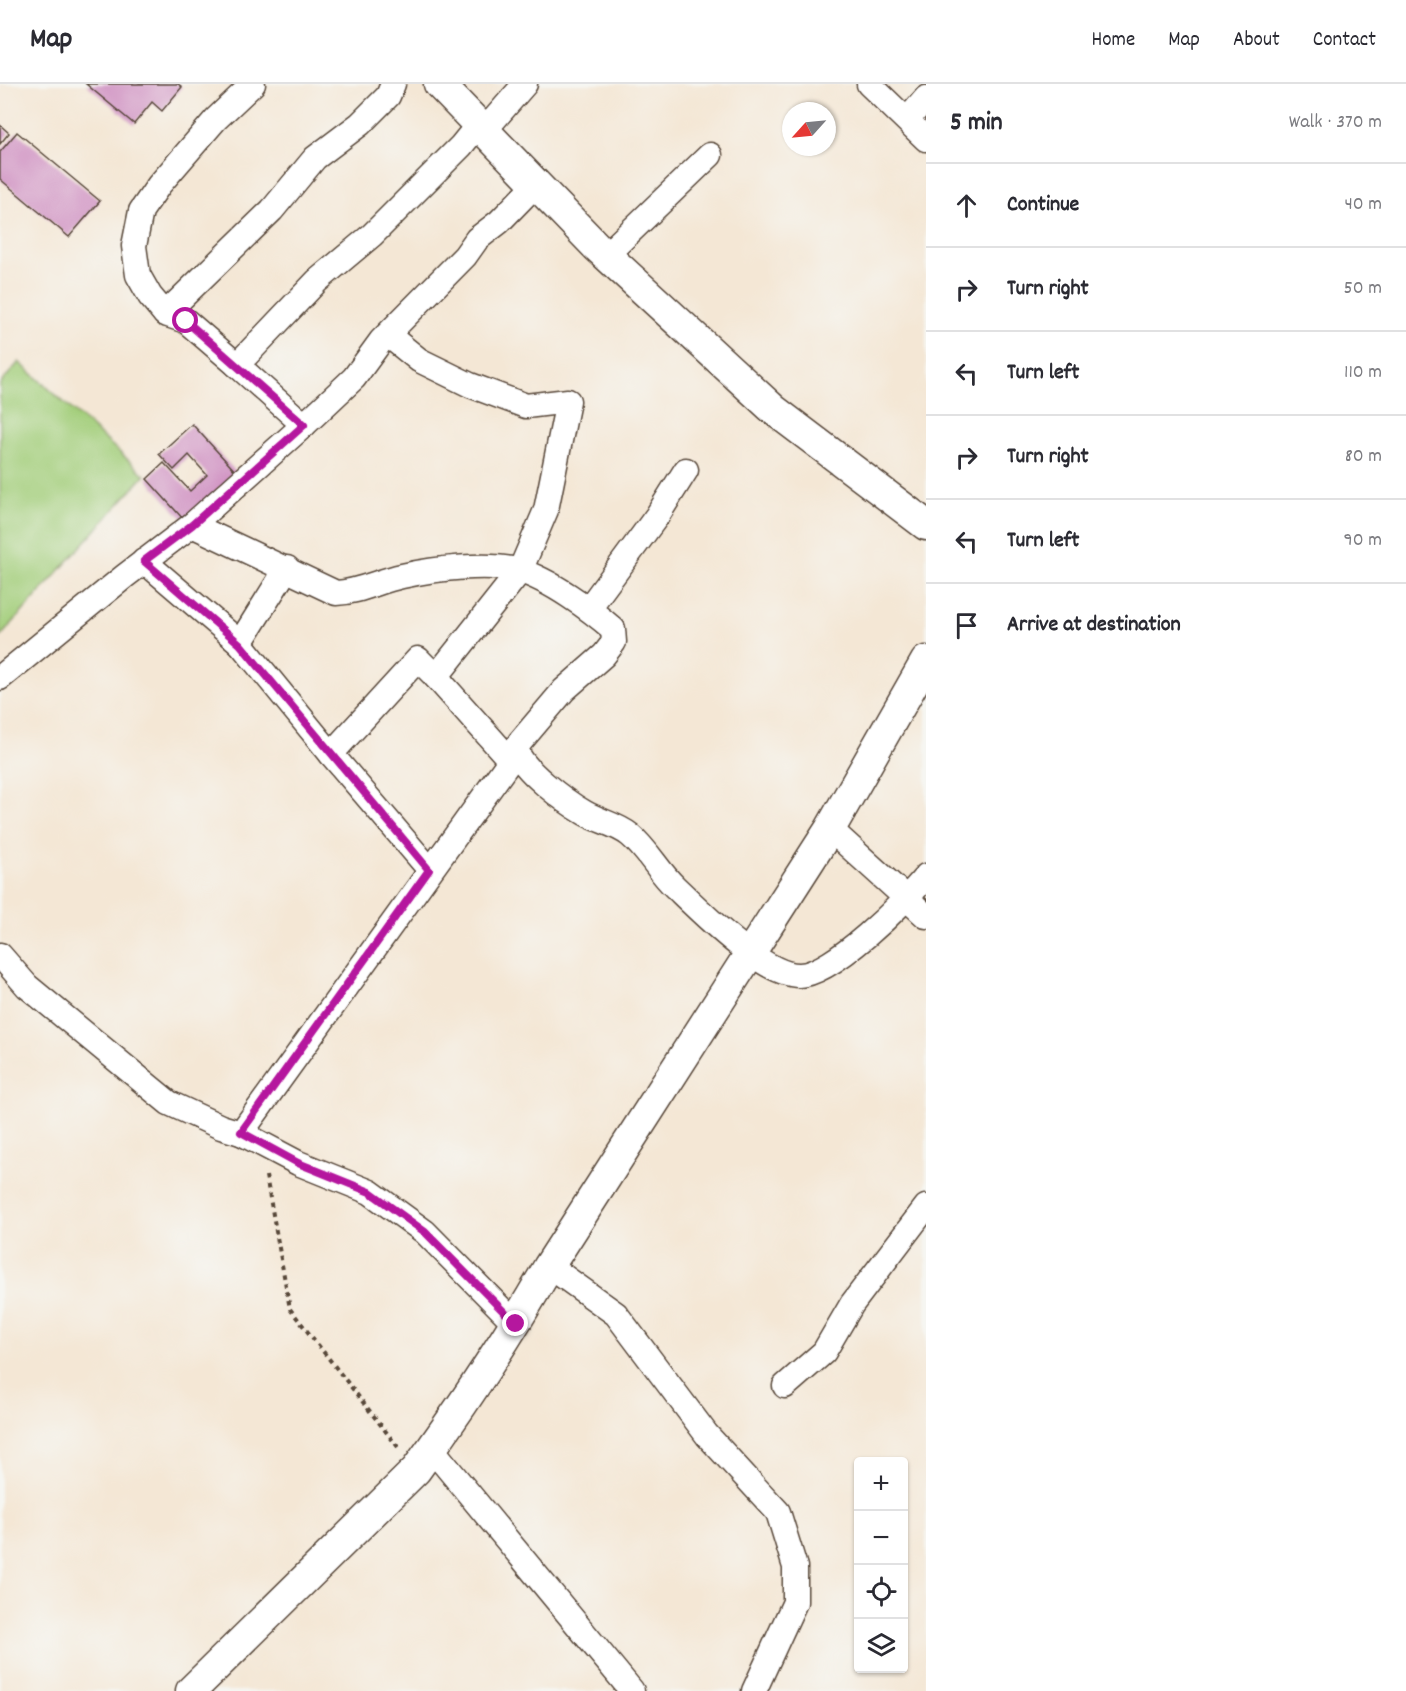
<!DOCTYPE html>
<html lang="en">
<head>
<meta charset="utf-8">
<style>
  :root { --surface:#fff; --page:#f7f7f7; --text:#2b2b33; --muted:#7c7c81; --line:#e1e1e2 }
  body { margin:0; font-family:Dekko,sans-serif; background:var(--page); color:var(--text) }
  .controls { position:absolute; right:18px; bottom:18px; display:grid; overflow:hidden; border-radius:6px; box-shadow:0 2px 4px #0004 }
  .controls button { width:54px; height:54px; display:grid; place-items:center; padding:0; border:0; border-bottom:2px solid var(--line); background:var(--surface); color:var(--text); font:30px sans-serif }
  .compass { position:absolute; left:782px; top:18px; width:54px; height:54px; border-radius:50%; background:var(--surface); box-shadow:0 2px 4px #0004; rotate:243deg }
  .stop { position:absolute; width:18px; height:18px; margin:-14px; border:4px solid #b5179e; border-radius:50%; background:#fff }
  .stop.end { background:#b5179e; border-color:#fff; box-shadow:0 2px 6px #0008 }
  .list { margin:0; padding:0; list-style:none }
  h2 { display:flex; justify-content:space-between; align-items:center; height:78px; margin:0; padding:0 24px; font-size:26px }
  h2 small { font-size:20px; font-weight:400; color:var(--muted) }
  .list li { display:grid; grid-template-columns:39px 1fr auto; gap:18px; align-items:center; box-sizing:border-box; height:84px; padding:0 24px; border-top:2px solid var(--line) }
  .list b { display:block; font-size:22px; white-space:nowrap }
  .list em { font-size:20px; font-style:normal; color:var(--muted) }
  .icon { flex:none; width:33px; height:33px; fill:none; stroke:currentColor; stroke-width:2; stroke-linecap:round; stroke-linejoin:round }
  .map { position:relative; flex:none; width:926px; height:1607px; overflow:hidden }
  header { display:flex; align-items:center; gap:36px; box-sizing:border-box; height:84px; padding:0 30px; background:var(--surface); border-bottom:2px solid var(--line) }
  header strong { font-size:28px }
  nav { display:flex; gap:33px; margin-inline-start:auto; font-size:21px }
  main { display:flex }
  aside { flex:1; background:var(--surface) }
  .map>svg:first-child { display:block }
</style>
</head>
<body>
<header>
<strong>Map</strong>
<nav><a>Home</a><a>Map</a><a>About</a><a>Contact</a></nav>
</header>
<main>
<div class="map">
<svg width="926" height="1607" viewBox="0 0 926 1607">
  <rect width="100%" height="100%" fill="#f6f6f2"/>
  <filter id="ink" filterUnits="userSpaceOnUse"><feTurbulence type="fractalNoise" baseFrequency=".0167" numOctaves="2"/><feDisplacementMap in="SourceGraphic" scale="12" xChannelSelector="R" yChannelSelector="G"/><feConvolveMatrix kernelMatrix="1 2 1 2 8 2 1 2 1" color-interpolation-filters="sRGB"/></filter>
  <filter id="wash" filterUnits="userSpaceOnUse"><feTurbulence type="fractalNoise" baseFrequency=".008" numOctaves="4" result="noise"/><feDisplacementMap in="SourceGraphic" scale="24" xChannelSelector="R" yChannelSelector="G"/><feGaussianBlur stdDeviation="1.35" result="paint"/><feColorMatrix in="noise" values="0 0 0 0 0 0 0 0 0 0 0 0 0 0 0 0 0 1.4 0 .05"/><feComposite in="paint" operator="in"/></filter>
  <g filter="url(#wash)">
    <rect width="100%" height="100%" fill="#f4e7d5"/>
    <polygon fill="#a3ce7a" stroke="#6f7c4c" stroke-width="1.5" points="19,278 145,391 0,553 0,300"/>
    <g id="blocks">
      <g fill="#cf8fc1">
        <polygon points="86,0 178,0 182,3 162,27 152,18 134,40"/>
        <polygon points="0,41 9,49 0,60"/>
        <polygon points="17,48 100,117 69,153 0,95 0,68"/>
        <polygon points="192,340 237,389 185,437 147,395 164,379 190,407 207,391 189,371 174,386 159,370"/>
      </g>
    </g>
  </g>
  <g filter="url(#ink)">
    <use href="#blocks" fill-opacity="0" stroke="#574639" stroke-width="1.5"/>
    <g fill="none" stroke-linecap="round" stroke-linejoin="round">
      <g stroke="#574639" stroke-width="27">
        <g id="minor">
          <polyline points="253,0 216,35 159,101 141,127 134,162 138,191 150,212 165,230 186,237 237,281 317,197 372,151 461,62 478,41"/>
          <polyline points="869,0 926,55"/>
          <polyline points="907,36 926,14"/>
          <polyline points="484,47 525,0"/>
          <polyline points="606,171 710,71"/>
          <polyline points="165,230 272,126 315,74 360,40 388,12 393,0"/>
          <polyline points="388,251 419,276 470,301 526,322 568,317 546,426 520,487 436,593 511,677"/>
          <polyline points="237,281 304,341"/>
          <path d="M192 441 336 509C360 508 378 497 402 492 433 485 490 478 520 487 550 496 590 525 613 545L614 558 604 571 564 606 520 658 516 665C522 686 566 718 585 729 599 737 618 741 630 751 648 766 658 787 675 803 701 828 763 891 799 891 832 891 905 818 926 792"/>
          <polyline points="144,477 240,559 287,484"/>
          <polyline points="589,524 657,432 686,386"/>
          <polyline points="240,559 331,670"/>
          <polyline points="0,594 125,492 192,441 304,341 354,294 381,257 465,172 477,155 499,138 536,100"/>
          <polyline points="830,745 926,832"/>
          <polyline points="430,786 331,670 418,575 436,593"/>
          <polyline points="0,871 27,902 169,1019 221,1043 241,1049 298,1079 370,1108 425,1148 516,1240"/>
          <polyline points="241,1049 517,667"/>
          <polyline points="549,1182 616,1230 707,1351 778,1428 795,1483 795,1518 754,1607"/>
          <polyline points="785,1302 824,1268 852,1220 926,1123"/>
          <polyline points="432,1365 632,1607"/>
        </g>
      </g>
      <g stroke="#574639" stroke-width="33">
        <g id="tertiary">
          <polyline points="439,0 596,162 774,326 926,441"/>
          <path d="M191 1607 416 1386C464 1320 509 1252 549 1182L830 745 926 577"/>
        </g>
      </g>
      <polyline stroke="#574639" stroke-width="4" stroke-dasharray="4.5 4.5" stroke-linecap="butt" points="266,1092 290,1225 398,1363"/>
      <use href="#minor" stroke="#fff" stroke-width="24"/>
      <use href="#tertiary" stroke="#fff" stroke-width="30"/>
    </g>
  </g>
  <g fill="none" stroke-linecap="round" stroke-linejoin="round" filter="url(#ink)">
    <polyline stroke="#b5179e" stroke-width="8" points="186,237 304,341 192,441 144,477 240,560 429,786 241,1048 298,1079 370,1108 425,1148 516,1240"/>
  </g>
</svg>
<div class="controls">
<button>+</button>
<button>−</button>
<button><svg class="icon" aria-label="locate" viewBox="0 0 24 24"><circle cx="12" cy="12" r="6"/><path d="M12 2v4M12 18v4M2 12h4M18 12h4"/></svg></button>
<button><svg class="icon" aria-label="layers" viewBox="0 0 24 24"><path d="M12 4l9 5-9 5-9-5zM3 14l9 5 9-5"/></svg></button>
</div>
<svg class="compass" viewBox="-18 -18 36 36"><path d="M0-13l5 13h-10z" fill="#e53935"/><path d="M0 13l5-13h-10z" fill="#7c7c81"/></svg>
<div class="stop" style="left:186px;top:237px"></div>
<div class="stop end" style="left:516px;top:1240px"></div>
</div>
<aside>
<h2>5 min<small>Walk · 370 m</small></h2>
<ul class="list">
<li><svg class="icon" aria-label="ahead" viewBox="0 0 24 24"><path d="M12 20V5M6 11l6-6 6 6"/></svg><div><b>Continue</b></div><em>40 m</em></li>
<li><svg class="icon" aria-label="right" viewBox="0 0 24 24"><path d="M7 20v-9h11M14 6l5 5-5 5"/></svg><div><b>Turn right</b></div><em>50 m</em></li>
<li><svg class="icon" aria-label="left" viewBox="0 0 24 24"><path d="M17 20v-9H6M10 6l-5 5 5 5"/></svg><div><b>Turn left</b></div><em>110 m</em></li>
<li><svg class="icon" aria-label="right" viewBox="0 0 24 24"><path d="M7 20v-9h11M14 6l5 5-5 5"/></svg><div><b>Turn right</b></div><em>80 m</em></li>
<li><svg class="icon" aria-label="left" viewBox="0 0 24 24"><path d="M17 20v-9H6M10 6l-5 5 5 5"/></svg><div><b>Turn left</b></div><em>90 m</em></li>
<li><svg class="icon" aria-label="arrive" viewBox="0 0 24 24"><path d="M6 21V4h12l-3 4 3 4H6"/></svg><div><b>Arrive at destination</b></div></li>
</ul>
</aside>
</main>
</body>
</html>
